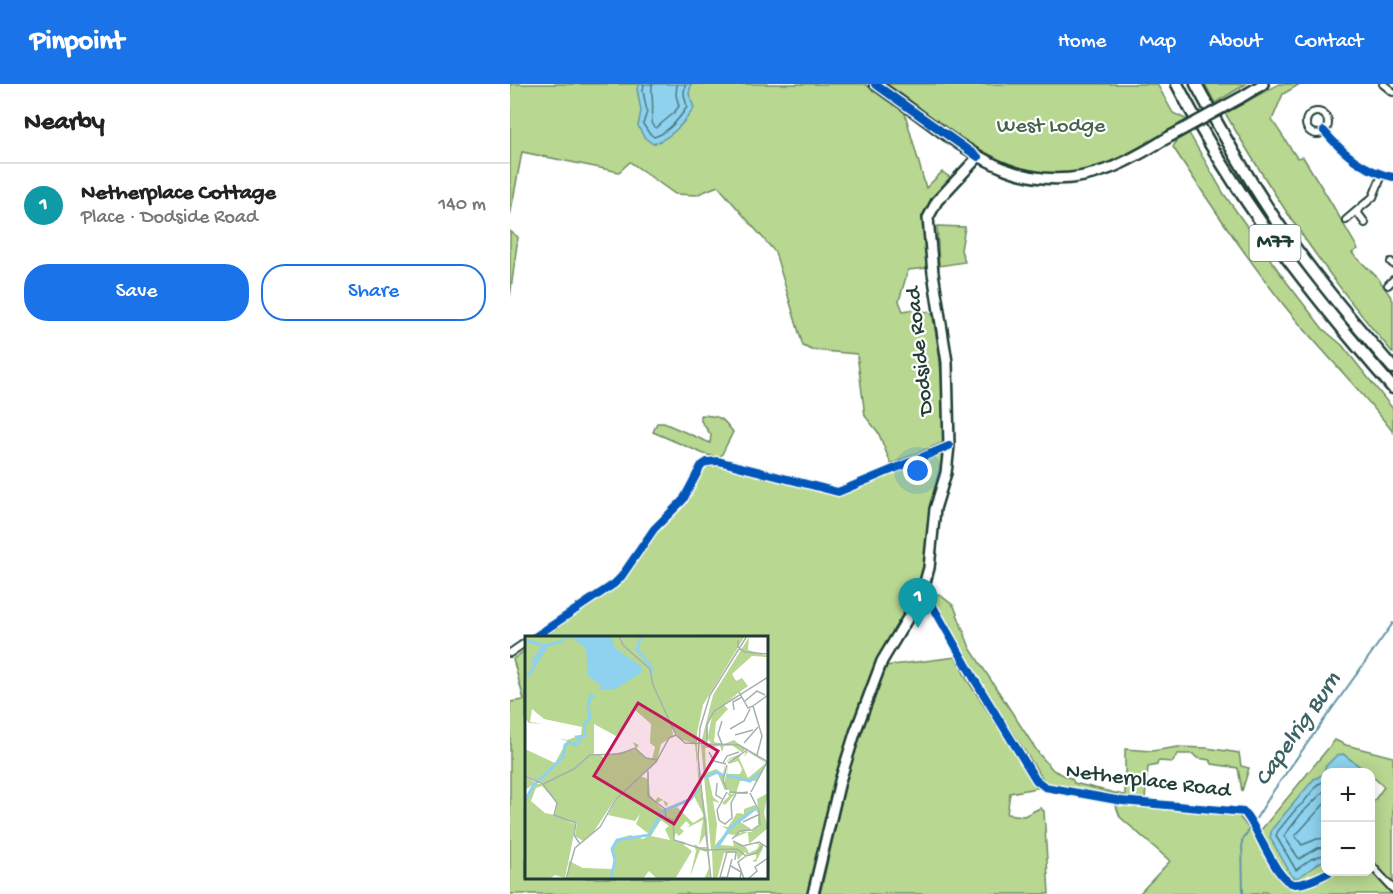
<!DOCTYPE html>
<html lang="en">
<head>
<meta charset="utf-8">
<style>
  :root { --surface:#fff; --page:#f6f6f6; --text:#222; --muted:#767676; --line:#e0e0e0; --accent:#1a73e8 }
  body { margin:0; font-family:"Gochi Hand",sans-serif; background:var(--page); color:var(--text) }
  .controls { position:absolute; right:18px; bottom:18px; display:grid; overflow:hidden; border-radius:12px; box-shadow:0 3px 15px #0003 }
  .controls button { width:54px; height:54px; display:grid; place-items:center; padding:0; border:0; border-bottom:2px solid var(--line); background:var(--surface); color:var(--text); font:30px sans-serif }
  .you { position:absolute; left:408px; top:387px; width:21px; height:21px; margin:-15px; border:4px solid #fff; border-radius:50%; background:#1a73e8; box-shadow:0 0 0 9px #1a73e833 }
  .badge { display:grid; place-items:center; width:39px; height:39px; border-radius:50%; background:var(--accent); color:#fff; font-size:20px; font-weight:700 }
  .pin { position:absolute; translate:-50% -50px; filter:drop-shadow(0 2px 3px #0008) }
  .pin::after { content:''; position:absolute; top:32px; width:21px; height:18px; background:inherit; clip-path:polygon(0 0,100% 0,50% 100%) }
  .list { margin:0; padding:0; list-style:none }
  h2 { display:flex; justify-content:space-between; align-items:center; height:78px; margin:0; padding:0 24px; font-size:26px }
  h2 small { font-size:20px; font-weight:400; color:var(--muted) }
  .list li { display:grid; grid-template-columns:39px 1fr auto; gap:18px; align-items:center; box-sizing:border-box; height:84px; padding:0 24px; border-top:2px solid var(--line) }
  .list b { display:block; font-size:22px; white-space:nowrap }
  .list p { margin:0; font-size:20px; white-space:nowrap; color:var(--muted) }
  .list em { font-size:20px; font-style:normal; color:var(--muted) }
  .actions { display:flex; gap:12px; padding:18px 24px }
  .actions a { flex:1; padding:14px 0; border:2px solid var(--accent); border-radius:24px; text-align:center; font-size:21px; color:var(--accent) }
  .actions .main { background:var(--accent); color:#fff }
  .map { position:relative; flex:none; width:883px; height:810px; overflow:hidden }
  header { display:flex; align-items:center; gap:36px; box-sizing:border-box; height:84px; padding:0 30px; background:var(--accent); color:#fff }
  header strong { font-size:28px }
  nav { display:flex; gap:33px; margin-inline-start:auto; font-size:21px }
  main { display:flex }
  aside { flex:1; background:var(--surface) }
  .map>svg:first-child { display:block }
</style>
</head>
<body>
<header>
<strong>Pinpoint</strong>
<nav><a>Home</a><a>Map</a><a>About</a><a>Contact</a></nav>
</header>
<main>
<aside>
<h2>Nearby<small></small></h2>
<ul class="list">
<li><span class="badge" style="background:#0f9aa8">1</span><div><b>Netherplace Cottage</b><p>Place · Dodside Road</p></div><em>140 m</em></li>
</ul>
<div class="actions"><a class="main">Save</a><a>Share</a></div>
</aside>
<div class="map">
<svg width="883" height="810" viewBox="0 0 883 810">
  <rect width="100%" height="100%" fill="#fff"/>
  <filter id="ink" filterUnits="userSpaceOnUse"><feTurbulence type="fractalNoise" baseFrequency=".0167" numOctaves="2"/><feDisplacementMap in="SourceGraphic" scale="12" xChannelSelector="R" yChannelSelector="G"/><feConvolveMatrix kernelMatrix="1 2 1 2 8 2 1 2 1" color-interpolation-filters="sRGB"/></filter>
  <g filter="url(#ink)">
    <g fill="#b8d790" stroke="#6c8a62" stroke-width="1.5" fill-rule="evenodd">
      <path d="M0 0H355C370 10 377 19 394 26L416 104 432 88 441 94 421 115 414 130 417 184 398 186 389 217 393 227 405 225 422 229C431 272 434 314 434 358L381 380 368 348 355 332 347 270 302 266 293 262 265 168 208 102 186 111 165 110 120 78 109 88 12 68 0 132Z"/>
      <polygon points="361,0 647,0 663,29 684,39 595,86 556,95 485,82"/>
      <polygon points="695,0 736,0 705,19"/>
      <path d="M769 0H790L773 10 762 36 787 74 793 73C812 103 830 133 848 165L842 169 868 194 883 216V269C817 193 766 115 715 29Z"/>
      <path d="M679 49 714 110 775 196 813 245 832 261 883 325V348C849 303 808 264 773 220 734 170 698 117 663 63L667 56Z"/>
      <polygon points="427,142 455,143 451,166 455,178 429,182"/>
      <polygon points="0,147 8,153 0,213"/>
      <path d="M191 331C210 332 212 333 223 348L210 374 194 370 143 348 147 339H154L200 359 201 351 191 337Z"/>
      <polygon points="425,370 430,370 433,374 419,424 419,474 408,508 366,581 335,662 298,810 0,810 0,618 14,616 3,575 16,566 16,794 256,794 256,554 34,553 111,499 144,451 176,415 194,385 207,380 326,412"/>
      <polygon points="420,509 430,511 444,522 460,564 529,670 543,686 562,695 564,699 613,711 615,710 615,665 642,667 668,663 697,664 729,669 731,682 739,684 732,707 728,684 702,680 700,676 687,674 683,670 667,670 663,678 648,677 647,681 638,683 635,715 538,700 534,697 467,593"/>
      <polygon points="446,573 457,596 525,698 527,704 500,709 497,730 514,732 530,724 534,727 539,810 310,810 338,688 375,582"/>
      <path d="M825 656 836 661 883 673V810H757L756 808H752L751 810H629L660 777 610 733 605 719 728 731 744 751 751 746ZM833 670 857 688H860L861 691 874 703 861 721 860 788H816L815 776 804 781 782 720 789 715 804 695 811 693Z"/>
    </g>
    <g fill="#8ed2ef" stroke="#6296a4" stroke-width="1.5">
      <path d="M130 0H181L179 10 184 24C173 40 161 54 143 60L134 53 128 42 131 27 127 4Z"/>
      <path d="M833 670 857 688H816L815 776C804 780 797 790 786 794L782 792 762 757 760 753 762 745 804 695 814 690 815 683 826 672Z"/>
    </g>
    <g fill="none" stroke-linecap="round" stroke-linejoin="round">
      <g stroke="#4b797f" stroke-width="1.5">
        <path d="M134 0 133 7 137 28 133 40 139 49 144 53C158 49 169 35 177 23L174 10 175 0"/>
        <path d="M142 0C141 13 145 25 141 39L146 44 164 29 169 22 166 11 167 0"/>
        <polyline points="816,697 808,700 793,719 786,725 768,747 766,752 786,786 801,775 816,770"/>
        <polyline points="816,705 791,730 774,752 789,775 807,764 816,763"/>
        <polyline points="816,718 785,752 792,761 807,755 816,754"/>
      </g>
      <polyline stroke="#6296a4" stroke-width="2" points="733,810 732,757 764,706 883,539"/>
      <g stroke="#1f3d34" stroke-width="10">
        <g id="street">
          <polyline points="873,0 883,8"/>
          <circle cx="807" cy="39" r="11"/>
          <path d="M814 47C833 69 853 87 883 93"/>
          <polyline points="847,128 855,139"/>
          <polyline points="836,136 863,113 872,91"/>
          <polyline points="881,178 883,180"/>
          <polyline points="878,201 883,196"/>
          <path d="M413 505 466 598 526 696 535 703 612 717 734 728C748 742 765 797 784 800 796 801 810 792 820 788"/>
          <polyline points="23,554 104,500 111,493 144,445 173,416 191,382 197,378 208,377 328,408 439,362"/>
          <polyline points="0,569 16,558"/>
          <polyline points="860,780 883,805"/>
        </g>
      </g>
      <g stroke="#1f3d34" stroke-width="14">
        <g id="secondary">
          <path d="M365 0C440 48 500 122 598 85 620 77 640 64 659 53"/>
          <polyline points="730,14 753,0"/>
          <polyline points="303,810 330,697 345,649 372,577 405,522 413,505 419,484 425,425 436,389 439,362 437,278 423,189 418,134 427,117 468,73"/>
        </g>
      </g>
      <g stroke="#1f3d34" stroke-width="15">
        <g id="highway">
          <path d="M667 0C724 112 801 210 883 304"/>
          <path d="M686 0C711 48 739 96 769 141 804 192 843 238 883 284"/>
        </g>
      </g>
      <use href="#street" stroke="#fff" stroke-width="6"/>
      <use href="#secondary" stroke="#fff" stroke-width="9"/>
      <use href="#highway" stroke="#fff" stroke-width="10"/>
      <g stroke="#1f3d34" stroke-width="14" stroke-linecap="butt">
        <polyline id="secondary-bridge" points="659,53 730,14"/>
      </g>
      <use href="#secondary-bridge" stroke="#fff" stroke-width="9"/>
      <g stroke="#fff" stroke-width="11">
        <g id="cycleway">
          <polyline points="365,0 468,73"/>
          <path d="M814 47C833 69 853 87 883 93"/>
          <path d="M413 505 466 598 526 696 535 703 612 717 734 728C748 742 765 797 784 800 796 801 810 792 820 788"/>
          <polyline points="23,554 104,500 111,493 144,445 173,416 191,382 197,378 208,377 328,408 439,362"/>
        </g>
      </g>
      <use href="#cycleway" stroke="#0057b8" stroke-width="8"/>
    </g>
  </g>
  <g text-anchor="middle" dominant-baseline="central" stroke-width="4.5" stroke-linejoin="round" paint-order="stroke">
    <rect fill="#fff" stroke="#627771" stroke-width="1.5" x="739.5" y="141" width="51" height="36" rx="4.5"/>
    <g font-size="21" font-weight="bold" fill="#1f3d34">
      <text x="765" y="159">M77</text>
    </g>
    <g font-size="22" fill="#45644b" stroke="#fff">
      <text x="541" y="43">West Lodge</text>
    </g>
    <g font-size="22" fill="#1f3d34" stroke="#fff">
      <text transform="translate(411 267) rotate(-96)">Dodside Road</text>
      <text transform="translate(638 698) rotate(7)">Netherplace Road</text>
    </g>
    <g font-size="24" font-style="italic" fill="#3b6263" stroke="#fff">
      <text transform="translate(789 646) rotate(-55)">Capelrig Burn</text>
    </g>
  </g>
  <g transform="translate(15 552)">
    <rect width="243" height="243" fill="#fff"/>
    <path d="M0 0H220L178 69 172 97V127L182 185 185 243H179L184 232 182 216 175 214 165 241 171 215 169 208 174 211H182L180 199 174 209 178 184 162 192 165 189 161 185 155 192 159 195 154 200 151 197 148 204 160 206 159 209 167 215 150 243H132L124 235 118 243H42L44 225 58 232 88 233 91 224 86 212 92 203 105 199 118 203 125 199 111 188 115 178 110 185 83 179 92 162 115 140 123 143V136L125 159 130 165 133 161 143 167 141 171 138 164 131 167 140 175 152 171 168 187 179 180 168 158 174 149 170 108 155 103 147 91 148 100 136 108 132 125 90 163 68 197 58 205 50 200 52 187 40 185 51 188 40 242 30 239 24 243H0V161L9 148 0 154V140L13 148H19L0 139V113L30 127 42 105 33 102 42 104 56 99 57 91 19 83 7 73 5 86 19 88 4 87 0 82ZM110 74 126 88 125 107 130 111 127 123 120 122 111 113 114 109 108 106 111 113 82 119 81 124 76 119H63L69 118V88L91 100ZM17 150 32 167 30 179 20 177 6 165 11 152ZM136 184 144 190 140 193 145 204 126 200ZM224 1 223 14 243 20V25L242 21 227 20 207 38 211 45 217 42 223 50 188 75 182 105 176 107 188 59ZM214 57 199 69 203 73 191 86 189 106 199 108 209 104 220 113 214 122 223 142 241 127 223 116 219 121 221 115 229 118 242 127 228 152 227 154 231 145H215L211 157 223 155 222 158H210L200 169 197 167 204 160 202 157 209 158 201 152 200 155 193 138 183 139 188 161 195 167 188 165 192 188 190 209 203 194 197 190 203 191 212 177 219 178V173L230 169 233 175 234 178 230 174 214 185 226 193 233 189V179L235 184 233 191 208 199 203 198 195 209 209 210 208 206 221 211 224 217 232 213 234 209 230 207 238 208V212L231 226 227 225 231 223V217L222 219 220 216 213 224 211 216 199 217 192 243H188L187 214 200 213H186L176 109 194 108 186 107 183 103V88L189 74ZM202 108H212L208 110 218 117 205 122 200 127 209 121 205 125 204 128 213 125 217 133 215 138H202L203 129 199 149 200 128 198 138 191 133 181 137 180 112 195 110 197 116 199 110 207 109ZM243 157 239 177 243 192 224 208 223 196 209 202 214 196H226L235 190 232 163Z" fill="#b8d790" fill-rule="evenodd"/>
    <path d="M42 0H86L90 12 117 31 116 37 90 53H74L76 49 63 40 61 13 47 1 36 5Z" fill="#8ed2ef"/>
    <path fill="none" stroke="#8ed2ef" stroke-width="3" d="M116 0 112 14 126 30V40M0 4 20 10 37 5M7 27 18 10M3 40 21 11M202 139 225 145 234 137M180 142 192 136 198 140M0 165 8 150 38 121 40 109 44 106 51 109 55 105 52 101 60 100 59 89 65 82 63 70 66 59 70 61M192 212 204 193 231 172M86 243 90 224 87 213 92 204 124 199 138 175 166 163 173 152"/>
    <path fill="none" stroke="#a5b1ae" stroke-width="1.5" d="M94 0 98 9 125 33 128 49 151 99M213 4V11L220 16 243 18M214 56 223 72 228 70M220 65 232 55 240 59M209 74 208 66 217 61M197 85 193 98 197 108M205 93 219 85 225 73M210 99 228 94M182 106V89L189 75 243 41M219 107 233 91M184 108 214 109 243 126M184 116 189 125 201 128M232 119 237 100 228 70 243 59M198 127 202 120 214 116M203 127 222 114M202 129 198 144 202 154M123 135V160L140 173 141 182 148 184 149 204 180 214 212 213 221 220 232 217 237 210M0 140 18 148 32 167 29 179 51 187 49 199 55 208M192 147 191 159 197 163M18 148 49 133 65 119 95 118 110 112 121 122 133 124M202 156 192 174 194 184 200 188 207 182 206 167 211 158M204 156 223 157M226 156 242 126M218 186 235 178M207 203 215 195 228 194 235 189 234 175 225 157M208 205 218 210 234 206 243 212M206 230 216 236 215 243 195 241 202 216H211L210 224M202 242 207 223M41 243 50 212 75 191 91 163 131 126 144 102 151 99 160 107 183 108M186 243 173 121 175 92 185 59 222 0M219 243 213 226 221 220M223 243 232 235 230 231 243 222"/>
    <path fill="#c2185b" fill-opacity="0.15" stroke="#c2185b" stroke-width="3" d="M113 67 193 115 149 188 69 140Z"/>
    <rect width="243" height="243" fill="none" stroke="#1f3d34" stroke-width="3"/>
  </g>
</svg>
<div class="controls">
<button>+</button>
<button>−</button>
</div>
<div class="you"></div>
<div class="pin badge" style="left:408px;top:544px;background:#0f9aa8">1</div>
</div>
</main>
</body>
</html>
